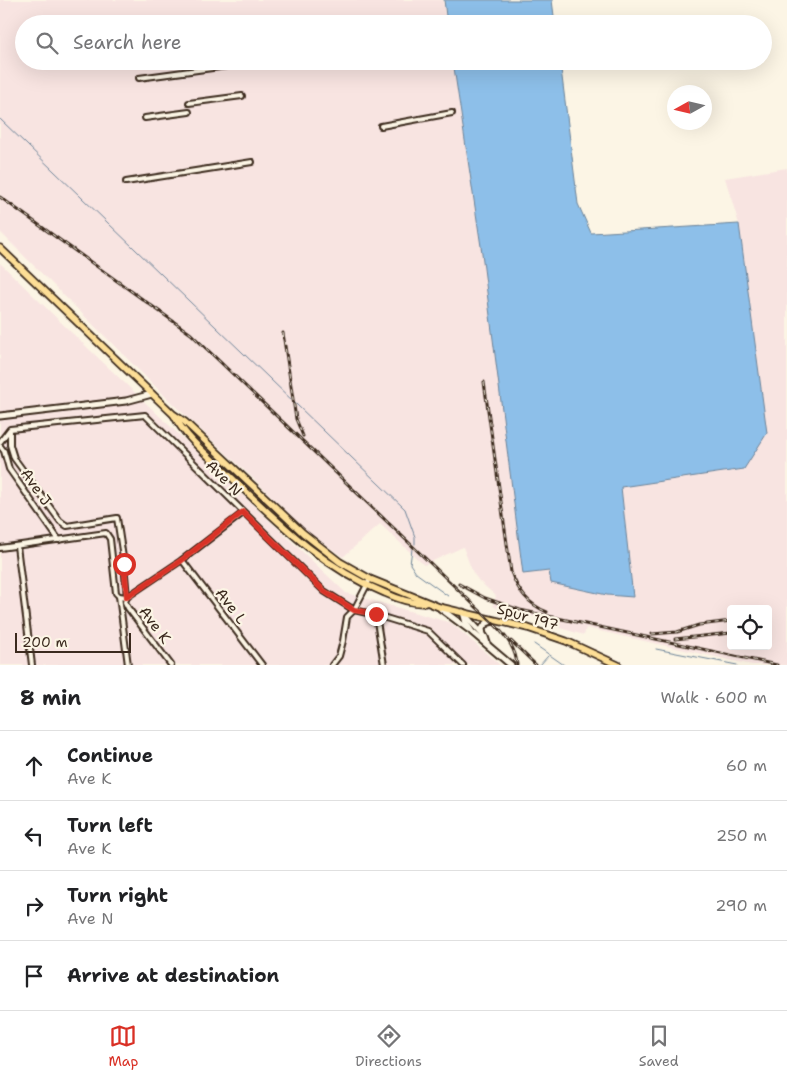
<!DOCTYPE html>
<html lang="en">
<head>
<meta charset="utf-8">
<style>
  :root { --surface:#fff; --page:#f6f6f6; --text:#202124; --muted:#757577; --line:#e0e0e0; --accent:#d93025 }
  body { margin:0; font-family:"Shantell Sans",sans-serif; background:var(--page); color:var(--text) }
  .controls { position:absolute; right:15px; bottom:15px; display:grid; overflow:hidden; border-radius:5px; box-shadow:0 5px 20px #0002 }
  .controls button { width:45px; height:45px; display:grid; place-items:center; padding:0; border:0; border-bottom:1px solid var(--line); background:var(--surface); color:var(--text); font:25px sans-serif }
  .compass { position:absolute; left:667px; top:85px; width:45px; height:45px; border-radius:50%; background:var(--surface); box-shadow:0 5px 20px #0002; rotate:262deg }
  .scale { position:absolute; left:15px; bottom:12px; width:116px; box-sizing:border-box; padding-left:5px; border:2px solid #3b2a1e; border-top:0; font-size:14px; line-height:18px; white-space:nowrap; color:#3b2a1e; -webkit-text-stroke:4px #fcf5e5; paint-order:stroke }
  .stop { position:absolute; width:15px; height:15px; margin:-11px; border:4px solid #d93025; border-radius:50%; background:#fff }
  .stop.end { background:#d93025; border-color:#fff; box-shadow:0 1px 5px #0008 }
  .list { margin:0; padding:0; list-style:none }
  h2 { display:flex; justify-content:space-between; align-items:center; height:65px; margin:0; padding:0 20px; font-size:21px }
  h2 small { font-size:16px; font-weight:400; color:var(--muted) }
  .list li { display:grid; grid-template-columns:32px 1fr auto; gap:15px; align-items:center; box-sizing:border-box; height:70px; padding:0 20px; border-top:1px solid var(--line) }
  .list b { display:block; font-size:19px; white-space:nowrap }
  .list p { margin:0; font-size:16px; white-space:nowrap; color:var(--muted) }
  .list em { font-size:16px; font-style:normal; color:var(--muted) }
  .icon { flex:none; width:28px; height:28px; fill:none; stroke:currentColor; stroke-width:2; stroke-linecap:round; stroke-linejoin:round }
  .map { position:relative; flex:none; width:787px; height:665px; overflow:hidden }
  .search { position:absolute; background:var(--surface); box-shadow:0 5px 20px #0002; left:15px; right:15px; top:15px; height:55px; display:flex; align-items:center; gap:12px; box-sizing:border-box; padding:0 18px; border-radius:28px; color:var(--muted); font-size:19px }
  .sheet { height:345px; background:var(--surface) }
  nav { display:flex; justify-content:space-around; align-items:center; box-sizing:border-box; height:70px; border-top:1px solid var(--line); background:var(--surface); font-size:14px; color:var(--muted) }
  nav a { display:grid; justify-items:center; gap:2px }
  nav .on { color:var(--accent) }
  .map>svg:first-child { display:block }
</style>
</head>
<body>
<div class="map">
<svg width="787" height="665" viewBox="0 0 787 665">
  <rect width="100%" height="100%" fill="#fcf5e5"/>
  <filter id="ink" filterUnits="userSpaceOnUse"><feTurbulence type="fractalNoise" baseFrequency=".02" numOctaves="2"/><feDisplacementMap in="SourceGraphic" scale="10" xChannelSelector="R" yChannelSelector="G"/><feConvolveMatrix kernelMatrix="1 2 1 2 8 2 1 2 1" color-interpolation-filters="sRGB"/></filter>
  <g filter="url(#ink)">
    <g fill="#f8e4e1" fill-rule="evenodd">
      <path d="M0 0H443L447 24H24V61H453L482 253 523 574 549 571 552 583 607 595 633 596 621 487 743 469 739 224 725 178 787 168V665H752L586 628 584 635 546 624 535 617 499 609 493 606 496 596 479 581 473 573 463 547 424 565 380 524 343 557 306 531 256 481 173 404 0 232ZM731 609H768V646H731Z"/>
      <polygon points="0,263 72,333 346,593 451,623 500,665 0,665"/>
    </g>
    <g fill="#8dbfe9" stroke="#6c8398">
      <polygon points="444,0 552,0 555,24 447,24"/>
      <polygon points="453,61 560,61 578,204 591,233 739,224 767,433 744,469 621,487 633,597 607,595 551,583 549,571 523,574 482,253"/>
    </g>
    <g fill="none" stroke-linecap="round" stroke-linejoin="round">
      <g stroke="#6c8398" stroke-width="1">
        <polyline points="0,119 405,509 415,537 415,544"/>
        <polyline points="412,549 410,564 416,573 448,596"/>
        <polyline points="534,644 564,665"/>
        <polyline points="656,649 737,665"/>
        <polyline points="540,665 548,656"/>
      </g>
      <g stroke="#3b2a1e" stroke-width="8">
        <g id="street">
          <polyline points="139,78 227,66"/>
          <polyline points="189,103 242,96"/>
          <polyline points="145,118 189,112"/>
          <polyline points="381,126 452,113"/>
          <polyline points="126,182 252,162"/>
          <polyline points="10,431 10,445 14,458 60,521 67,526 117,518 124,564 127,597 119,596 128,665"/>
          <polyline points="0,442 10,429 145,415 324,591 354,610 376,615 428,631 463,665"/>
          <polyline points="0,446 4,451 9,469 59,540"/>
          <polyline points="17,546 32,665"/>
          <polyline points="0,548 106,533 110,539 116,593 119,596"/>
          <polyline points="182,560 262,665"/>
          <polyline points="376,615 384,665"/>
          <polyline points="171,665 128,608 125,602 127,597 182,560 243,513"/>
          <polyline points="332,665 339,656 343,641 347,617 354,610 370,579"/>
        </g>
      </g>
      <g stroke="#3b2a1e" stroke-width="9">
        <g id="secondary">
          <polyline points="0,416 126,401 152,394"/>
          <polyline points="441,609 468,629"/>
          <polyline points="463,612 466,623 472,632 511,665"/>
          <polyline points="463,613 485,637 487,643"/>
          <path d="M483 635 482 629C485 623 488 622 494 621"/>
        </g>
      </g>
      <g stroke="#3b2a1e" stroke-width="9">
        <g id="primary">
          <polyline points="0,248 173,414 185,422 303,533 340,562 370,579 439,607 528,628 566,641 618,665"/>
          <path d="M174 415C185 438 212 459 231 477 278 522 323 568 385 593 398 599 411 604 425 603"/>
        </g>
      </g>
      <use href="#street" stroke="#fcf5e5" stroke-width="4"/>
      <use href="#secondary" stroke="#fcf5e5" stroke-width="5"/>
      <use href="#primary" stroke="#fdde96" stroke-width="5.5"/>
      <g stroke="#3b2a1e" stroke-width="3">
        <g id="rail">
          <path d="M0 197 191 334 497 627C507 638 516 649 517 665"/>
          <polyline points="283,333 296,419 303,436"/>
          <path d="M484 382 511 572C518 591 528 604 547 612"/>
          <polyline points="459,584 485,598 520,610 777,665"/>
          <polyline points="652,634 677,632 699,625 731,621"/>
          <polyline points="675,639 731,633"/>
          <polyline points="511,641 536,665"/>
        </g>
      </g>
      <use href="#rail" stroke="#fcf5e5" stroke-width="1" stroke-dasharray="4" stroke-linecap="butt"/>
    </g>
  </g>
  <g fill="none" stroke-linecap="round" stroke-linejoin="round" filter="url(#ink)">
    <polyline stroke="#d93025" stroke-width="6" points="124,564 127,597 182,560 243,512 324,591 354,610 376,614"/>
  </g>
  <g text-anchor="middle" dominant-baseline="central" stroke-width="4.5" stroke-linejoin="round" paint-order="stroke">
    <g font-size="15" fill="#3b2a1e" stroke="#fcf5e5">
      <text transform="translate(224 478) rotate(45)">Ave N</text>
      <text transform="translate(36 487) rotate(55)">Ave J</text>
      <text transform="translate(231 606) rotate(53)">Ave L</text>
      <text transform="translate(528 617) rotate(16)">Spur 197</text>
      <text transform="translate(155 625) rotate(53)">Ave K</text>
    </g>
  </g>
</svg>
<div class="controls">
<button><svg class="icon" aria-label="locate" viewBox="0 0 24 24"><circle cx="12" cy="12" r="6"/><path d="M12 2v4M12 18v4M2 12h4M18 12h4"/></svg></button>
</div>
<svg class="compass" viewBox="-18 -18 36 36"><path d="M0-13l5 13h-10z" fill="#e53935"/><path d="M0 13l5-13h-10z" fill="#757577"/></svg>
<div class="scale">200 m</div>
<div class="stop" style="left:124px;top:564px"></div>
<div class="stop end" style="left:376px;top:614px"></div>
<div class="search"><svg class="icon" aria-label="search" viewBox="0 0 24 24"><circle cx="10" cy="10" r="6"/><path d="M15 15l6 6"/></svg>Search here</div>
</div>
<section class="sheet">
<h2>8 min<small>Walk · 600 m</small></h2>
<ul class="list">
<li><svg class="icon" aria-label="ahead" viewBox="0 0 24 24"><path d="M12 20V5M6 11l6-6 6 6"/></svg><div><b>Continue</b><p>Ave K</p></div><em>60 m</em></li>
<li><svg class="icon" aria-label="left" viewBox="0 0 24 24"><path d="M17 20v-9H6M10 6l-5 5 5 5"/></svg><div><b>Turn left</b><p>Ave K</p></div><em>250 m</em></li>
<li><svg class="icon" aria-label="right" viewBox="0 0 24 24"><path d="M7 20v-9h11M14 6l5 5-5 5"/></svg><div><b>Turn right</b><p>Ave N</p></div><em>290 m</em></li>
<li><svg class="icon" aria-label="arrive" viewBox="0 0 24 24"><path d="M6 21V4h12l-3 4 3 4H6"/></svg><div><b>Arrive at destination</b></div></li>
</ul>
</section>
<nav>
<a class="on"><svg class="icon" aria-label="map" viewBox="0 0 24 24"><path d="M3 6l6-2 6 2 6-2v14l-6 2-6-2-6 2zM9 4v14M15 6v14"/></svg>Map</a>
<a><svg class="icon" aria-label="directions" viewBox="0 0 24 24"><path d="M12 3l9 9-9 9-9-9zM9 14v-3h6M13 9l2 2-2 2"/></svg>Directions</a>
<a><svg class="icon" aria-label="saved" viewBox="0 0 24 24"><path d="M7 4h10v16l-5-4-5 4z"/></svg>Saved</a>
</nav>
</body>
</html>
